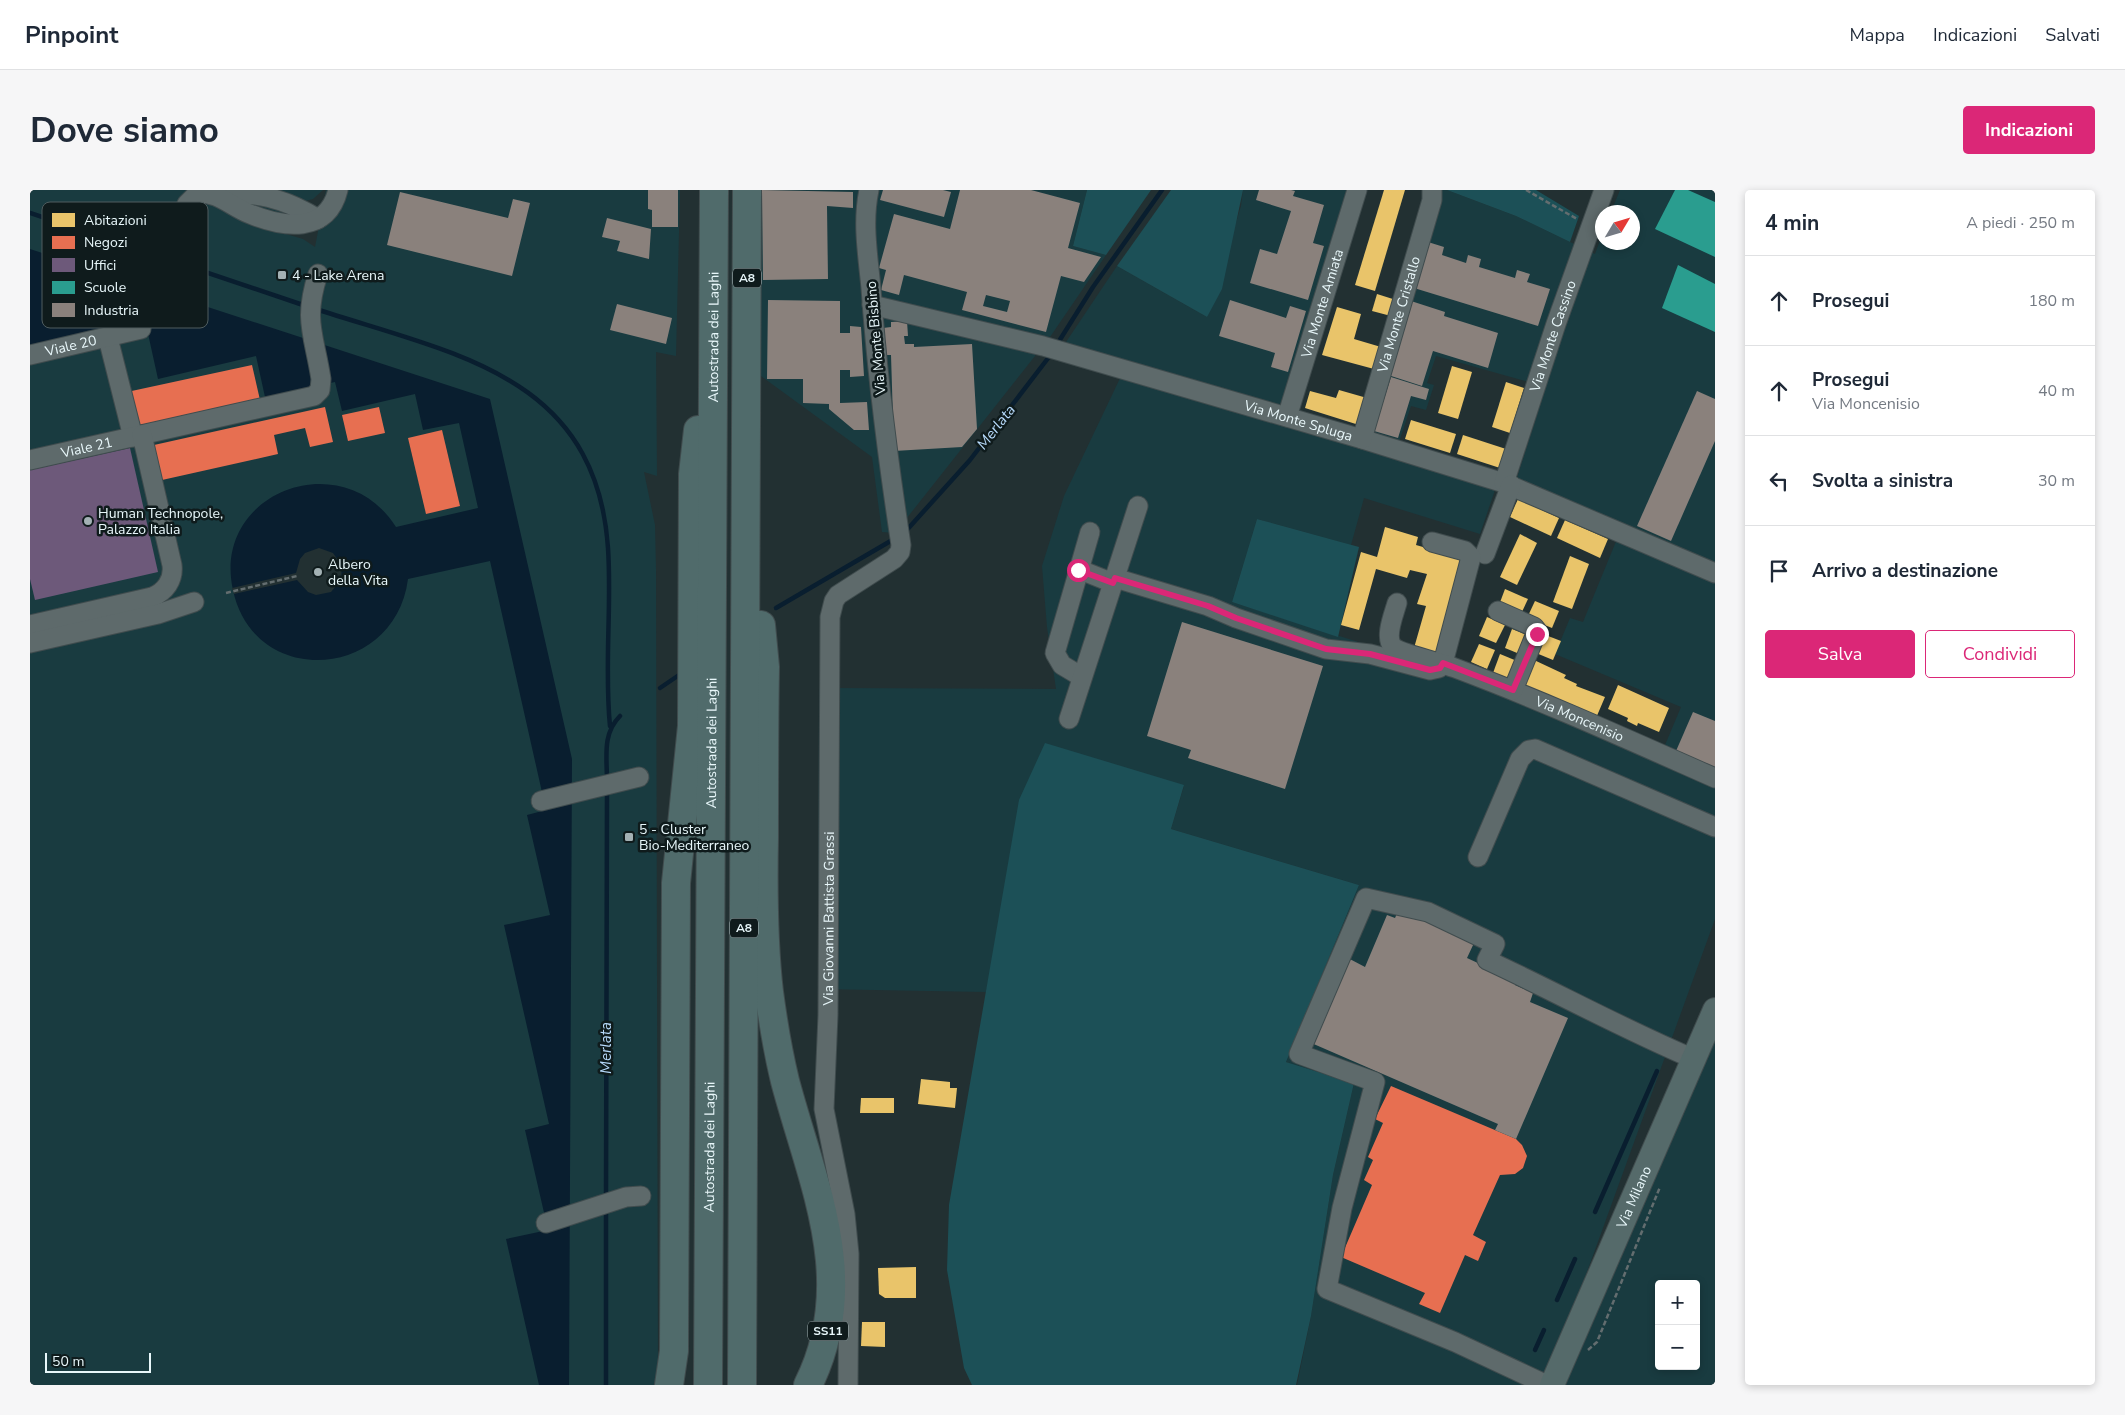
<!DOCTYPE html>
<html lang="it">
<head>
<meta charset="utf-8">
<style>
  :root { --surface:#fff; --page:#f6f6f7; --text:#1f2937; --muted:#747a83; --line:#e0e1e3; --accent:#db2777 }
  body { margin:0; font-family:"Nunito Sans",sans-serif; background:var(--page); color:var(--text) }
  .controls { position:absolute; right:15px; bottom:15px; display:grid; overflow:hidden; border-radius:5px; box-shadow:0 2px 8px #0003 }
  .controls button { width:45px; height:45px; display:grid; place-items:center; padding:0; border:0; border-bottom:1px solid var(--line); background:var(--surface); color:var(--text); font:25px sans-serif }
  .compass { position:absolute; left:1565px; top:15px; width:45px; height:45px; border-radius:50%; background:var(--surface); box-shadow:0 2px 8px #0003; rotate:52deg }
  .scale { position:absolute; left:15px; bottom:12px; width:106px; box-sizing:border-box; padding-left:5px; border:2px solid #e8f7fa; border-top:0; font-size:14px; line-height:18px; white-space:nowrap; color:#e8f7fa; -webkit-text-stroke:4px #0f1b1c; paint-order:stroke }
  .stop { position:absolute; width:15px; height:15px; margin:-11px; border:4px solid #db2777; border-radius:50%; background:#fff }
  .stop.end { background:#db2777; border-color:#fff; box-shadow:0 1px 5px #0008 }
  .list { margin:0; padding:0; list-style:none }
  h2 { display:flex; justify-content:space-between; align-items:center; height:65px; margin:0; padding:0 20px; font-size:21px }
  h2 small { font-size:16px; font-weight:400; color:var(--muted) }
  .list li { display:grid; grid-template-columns:32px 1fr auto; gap:15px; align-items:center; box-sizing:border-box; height:90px; padding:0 20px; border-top:1px solid var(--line) }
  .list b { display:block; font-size:19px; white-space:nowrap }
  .list p { margin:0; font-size:16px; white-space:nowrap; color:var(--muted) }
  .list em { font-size:16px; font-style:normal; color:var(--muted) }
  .actions { display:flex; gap:10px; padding:15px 20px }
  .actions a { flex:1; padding:11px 0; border:1px solid var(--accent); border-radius:5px; text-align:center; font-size:18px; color:var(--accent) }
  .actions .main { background:var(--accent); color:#fff }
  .icon { flex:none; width:28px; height:28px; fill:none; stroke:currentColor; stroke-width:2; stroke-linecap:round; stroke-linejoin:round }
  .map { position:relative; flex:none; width:1685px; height:1195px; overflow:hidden; border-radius:5px }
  header { display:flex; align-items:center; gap:30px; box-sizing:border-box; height:70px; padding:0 25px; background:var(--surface); border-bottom:1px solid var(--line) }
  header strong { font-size:24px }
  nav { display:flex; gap:28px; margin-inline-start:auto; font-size:18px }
  .intro { display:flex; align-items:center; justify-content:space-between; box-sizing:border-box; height:120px; padding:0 30px }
  h1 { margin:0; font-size:35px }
  .button { padding:12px 22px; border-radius:5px; background:var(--accent); color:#fff; font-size:18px; font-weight:700 }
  main { display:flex; gap:30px; padding:0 30px }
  aside { flex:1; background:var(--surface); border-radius:5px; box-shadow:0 2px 8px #0003 }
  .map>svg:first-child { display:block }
</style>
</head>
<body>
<header>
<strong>Pinpoint</strong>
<nav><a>Mappa</a><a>Indicazioni</a><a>Salvati</a></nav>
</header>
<div class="intro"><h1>Dove siamo</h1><a class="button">Indicazioni</a></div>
<main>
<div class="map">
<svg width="1685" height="1195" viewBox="0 0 1685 1195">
  <rect width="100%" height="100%" fill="#223032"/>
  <g fill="#193b40" fill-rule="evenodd">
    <polygon points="0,0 293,0 283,9 275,11 258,7 249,42 273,49 285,57 296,0 650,0 646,166 626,162 627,286 614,282 625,335 626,379 628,1195 0,1195"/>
    <polygon points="731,0 1057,0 1043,56 1076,65 1020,147 865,343 852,342 842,267 731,186"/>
    <polygon points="1213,0 1323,0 1250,215 1032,158 1087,76 1177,127 1211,16"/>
    <polygon points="1406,0 1417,0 1486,26 1565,64 1572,45 1572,52 1602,52 1602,22 1581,22 1590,0 1685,0 1685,729 1516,1195 1267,1195 1281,1126 1303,985 1324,893 1256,872 1329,695 1141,639 1154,596 964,763 956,802 788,799 789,498 1026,499 1017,437 1012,376 1034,306 1093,182 1466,297 1450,344 1334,308 1321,355 1227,329 1202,412 1423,482 1630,567 1651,517 1525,464 1540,428 1553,432 1587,349 1482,303 1516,197 1406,166 1397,193 1404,195 1396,220 1381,216 1369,252 1340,242"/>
    <path d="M1685 821V1195H1525ZM1629 1094H1666V1176H1629Z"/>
  </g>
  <g fill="#1c5057">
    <polygon points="1057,0 1121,0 1076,65 1043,56"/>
    <polygon points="1141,0 1213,0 1192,99 1177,127 1087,76"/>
    <polygon points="1417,0 1506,0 1549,26 1540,52 1486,26"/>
    <polygon points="1227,329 1329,357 1308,447 1202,412"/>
    <polygon points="1015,553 1154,595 1141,639 1329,695 1256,872 1324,893 1303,985 1281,1126 1266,1195 942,1195 934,1178 917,1080 919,1015 989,610"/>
  </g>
  <path fill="#091e2f" d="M0 59 460 209 542 569 539 1195H509L476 1049 518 1040 495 940 519 934 474 735 520 725 497 625 516 620 460 371 378 389C365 490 224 500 203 400 181 302 313 253 366 337L448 318 429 233 393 240 385 204 312 221 305 192 235 207 226 166 128 189 115 130 0 156Z"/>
  <polygon fill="#223032" points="289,358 303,363 312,376 311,390 301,402 286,405 278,402 267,390 204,404 202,398 266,383 270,369 275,363"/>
  <g fill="#e9c46a">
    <polygon points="1354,0 1375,0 1345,101 1325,95"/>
    <polygon points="1347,104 1366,110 1361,126 1342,121"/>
    <polygon points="1307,117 1331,124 1324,149 1351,157 1344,179 1292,165"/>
    <polygon points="1422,176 1442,182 1428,229 1408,223"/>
    <polygon points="1476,192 1494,198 1480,243 1462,237"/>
    <polygon points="1309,200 1337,208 1329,235 1275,218 1280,201 1306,208"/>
    <polygon points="1381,230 1426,244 1420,263 1375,249"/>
    <polygon points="1433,245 1476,259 1470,278 1427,264"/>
    <polygon points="1488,309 1529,328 1521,346 1480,327"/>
    <polygon points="1535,330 1578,349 1570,368 1527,348"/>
    <polygon points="1355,337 1388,347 1386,355 1435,369 1410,465 1384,458 1396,416 1387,414 1397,384 1380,380 1377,388 1346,379 1329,440 1311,435 1331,362 1347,367"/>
    <polygon points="1490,344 1507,353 1487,395 1470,387"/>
    <polygon points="1540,366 1559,374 1542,419 1523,412"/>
    <polygon points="1475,399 1498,409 1491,424 1469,415"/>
    <polygon points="1505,411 1529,421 1522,438 1497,428"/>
    <polygon points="1457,427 1475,435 1466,453 1449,446"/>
    <polygon points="1482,439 1500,446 1492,465 1475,458"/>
    <polygon points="1513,444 1531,451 1523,470 1506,463"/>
    <polygon points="1449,454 1465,460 1457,479 1441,472"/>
    <polygon points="1470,464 1487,471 1480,490 1463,483"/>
    <polygon points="1504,470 1536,485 1534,488 1547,494 1546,496 1575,507 1566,528 1493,496"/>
    <polygon points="1588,495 1639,518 1629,542 1608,533 1607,536 1597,531 1598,528 1578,519"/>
    <polygon points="891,889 920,892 920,898 927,898 925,918 888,914"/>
    <polygon points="831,908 864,908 864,923 830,923"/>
    <polygon points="886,1077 886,1108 855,1108 849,1104 848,1078"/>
    <polygon points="832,1132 855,1132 855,1157 831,1156"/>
  </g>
  <g fill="#e76f51">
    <polygon points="222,175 230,210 105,238 97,202"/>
    <polygon points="295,217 303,252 280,257 275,238 244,245 248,264 132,290 124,255"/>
    <polygon points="349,217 355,243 318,251 312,225"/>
    <polygon points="412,240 430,316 396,324 378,248"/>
    <polygon points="1361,896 1486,949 1492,955 1497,966 1493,978 1485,984 1470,985 1443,1045 1456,1052 1448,1071 1435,1065 1410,1123 1389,1114 1395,1103 1311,1067 1342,995 1334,990 1343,970 1338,967 1353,933 1345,929"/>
  </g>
  <polygon fill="#6d597a" points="100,258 128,382 5,410 0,389 0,280"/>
  <g fill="#2a9d8f">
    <polygon points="1645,0 1658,0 1685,12 1685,67 1625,39"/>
    <polygon points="1648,75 1685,94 1685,142 1632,118"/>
  </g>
  <g fill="#8a817c" fill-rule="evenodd">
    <polygon points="618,0 648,0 648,37 622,37 622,20 618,19"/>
    <polygon points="732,0 823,2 823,18 797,16 798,89 733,90"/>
    <polygon points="853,0 913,0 921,2 914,27 850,10"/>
    <path d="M930 0H1001L1050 13 1038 58 1071 67 1054 92 1031 86 1016 142 932 120 937 102 874 85 869 105 851 100 856 80 849 78 864 24 920 39ZM956 105 980 111 977 122 953 116Z"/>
    <polygon points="1229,0 1261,0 1265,1 1263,6 1294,15 1283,53 1294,56 1278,110 1220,93 1230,59 1247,64 1261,21 1226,10"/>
    <polygon points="370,2 478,28 483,9 500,13 482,86 357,55"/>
    <polygon points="577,28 621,39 619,69 587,61 590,51 572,47"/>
    <polygon points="1398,52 1414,57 1412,65 1436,73 1438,65 1451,69 1449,77 1485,88 1487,80 1500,84 1497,92 1520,99 1508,136 1384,98"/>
    <polygon points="738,110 810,111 810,143 820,143 820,136 831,137 834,186 820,187 820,180 810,180 810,213 837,212 839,240 824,240 799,219 799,214 773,213 773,189 737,189"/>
    <polygon points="1200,110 1256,128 1260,116 1276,121 1258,182 1241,177 1245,163 1189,146"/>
    <polygon points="1381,111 1415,122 1414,126 1468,143 1458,178 1403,161 1392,196 1358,185"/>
    <polygon points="587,114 642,128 636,154 580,140"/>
    <polygon points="877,131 878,146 874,146 875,154 884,154 884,157 942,154 947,239 932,257 864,261 861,165 855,165 853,138 861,137 861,132"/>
    <polygon points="1361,187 1399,199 1396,210 1381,206 1368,248 1344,241"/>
    <polygon points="1667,201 1685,209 1685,251 1641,351 1607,336"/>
    <polygon points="1152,432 1293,476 1255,599 1158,568 1161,560 1117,546"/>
    <polygon points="1663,522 1685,531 1685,578 1646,561"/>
    <polygon points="1369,719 1444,753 1437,768 1487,791 1485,795 1503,803 1500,812 1538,828 1486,949 1465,940 1468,934 1279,852 1316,767 1335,777 1357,725 1365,728"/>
  </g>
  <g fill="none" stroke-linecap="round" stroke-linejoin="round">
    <g stroke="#091e2f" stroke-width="4.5">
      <polyline points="0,23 276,116"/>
      <path d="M286 119C423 164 566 184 578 358 582 417 574 477 580 536"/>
      <polyline points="1026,156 1063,97 1132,0"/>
      <polyline points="875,342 940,270 1022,163"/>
      <polyline points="746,418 864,349"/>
      <polyline points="630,498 652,483"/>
      <path d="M577 591C577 567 572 544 590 526"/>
      <polyline points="576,1008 577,601"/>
      <polyline points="1565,1022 1627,881"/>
      <polyline points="1527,1110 1545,1069"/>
      <polyline points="1505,1160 1514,1140"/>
      <polyline points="576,1195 576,1018"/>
    </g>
    <g stroke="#404c4e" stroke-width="21">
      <g id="minor">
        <path d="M186 5C225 1 254 8 288 29"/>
        <path d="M148 39 157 14 168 3C188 2 202 17 220 24 254 38 297 44 308 0"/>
        <path id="s1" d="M842 115 1013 156 1332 249 1474 293 1685 383"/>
        <polyline points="78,148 103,247"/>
        <path id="s2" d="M0 165 111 139"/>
        <path id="s3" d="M1257 227 1327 0"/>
        <path id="s4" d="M1332 249 1402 10V0"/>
        <path id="s5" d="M0 270 284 206 290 200 291 189C284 144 273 130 288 84"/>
        <path id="s6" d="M1474 293 1526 134 1574 0"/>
        <polyline points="1455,364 1481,295"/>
        <polyline points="1048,379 1083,393"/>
        <polyline points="1085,388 1178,416 1206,428 1296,459 1340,464 1400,480 1409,478 1413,473 1441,367 1435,361 1402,352"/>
        <path id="s7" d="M1367 413C1364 424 1354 447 1363 457 1371 464 1412 473 1425 478 1513 511 1599 550 1685 588"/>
        <polyline points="1468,421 1504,437 1507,441 1483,500"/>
        <path d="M0 435 122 407C135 402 144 390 142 375L112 245"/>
        <polyline points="0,453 128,424 164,412"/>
        <polyline points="1052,487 1032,475 1025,463 1060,342"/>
        <polyline points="1039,529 1108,316"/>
        <polyline points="511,611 609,587"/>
        <polyline points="1448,667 1490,569 1499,560 1505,559 1685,637"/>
        <polyline points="516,1033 596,1007 611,1006"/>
        <path id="s8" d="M818 1195 819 1064 815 1024 794 919 798 825 800 427 804 411 808 405 864 369 870 362 871 355C858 270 847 185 841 98 838 66 832 32 839 0"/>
        <path d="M1517 1195 1425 1152 1297 1099 1312 1018 1345 892 1269 864 1336 708 1398 722 1465 754 1457 770C1526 802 1593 839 1664 869"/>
      </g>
    </g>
    <g stroke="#404c4e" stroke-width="26">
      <g id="major">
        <path id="s9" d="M1522 1195 1685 820"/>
      </g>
    </g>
    <g stroke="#404c4e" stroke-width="30">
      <g id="highway">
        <path d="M731 435 735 477C734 534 734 591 734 647 733 699 733 751 739 802 743 832 748 862 755 891 782 993 830 1091 778 1195"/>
        <polyline points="639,1195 644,1161 646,693 662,536 663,284 668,240"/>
        <path id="s10" d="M678 1195 684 0"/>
        <polyline points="712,1195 717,0"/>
      </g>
    </g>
    <g stroke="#636d6f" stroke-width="2.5" stroke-dasharray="5 2.5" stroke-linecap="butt">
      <polyline points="1496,0 1547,29"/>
      <polyline points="196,403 267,386"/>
      <polyline points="1558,1160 1567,1152 1630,997"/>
    </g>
    <use href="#minor" stroke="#5e6a6b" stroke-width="19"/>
    <use href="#major" stroke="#556a6a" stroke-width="24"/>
    <use href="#highway" stroke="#506b6b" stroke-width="28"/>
  </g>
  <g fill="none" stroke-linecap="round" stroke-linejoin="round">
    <polyline stroke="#db2777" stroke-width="6" points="1048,380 1083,393 1085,388 1178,416 1206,428 1296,459 1340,464 1400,480 1410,478 1413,473 1483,500 1507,444"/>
  </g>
  <g fill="#a3b1b4" stroke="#0f1b1c" stroke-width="2">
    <rect x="247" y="80" width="10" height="10" rx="2.5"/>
    <circle cx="58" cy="331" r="5"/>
    <circle cx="288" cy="382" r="5"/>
    <rect x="594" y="642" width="10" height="10" rx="2.5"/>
  </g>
  <g text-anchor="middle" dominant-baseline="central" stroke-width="5" stroke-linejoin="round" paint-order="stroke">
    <g fill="#0f1b1c" stroke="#a7b5b7" stroke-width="1">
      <rect x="703" y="78.5" width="28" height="19" rx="4"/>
      <rect x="700" y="728.5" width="28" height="19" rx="4"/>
      <rect x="778" y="1131.5" width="40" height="19" rx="4"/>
    </g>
    <g font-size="12" font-weight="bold" fill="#e8f7fa">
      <text x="717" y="88">A8</text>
      <text x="714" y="738">A8</text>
      <text x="798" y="1141">SS11</text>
    </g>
    <g font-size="14" fill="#e8f7fa" stroke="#0f1b1c" text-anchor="start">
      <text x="262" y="85">4 - Lake Arena</text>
      <text x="68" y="323">Human Technopole,<tspan x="68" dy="16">Palazzo Italia</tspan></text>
      <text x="298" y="374">Albero<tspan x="298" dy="16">della Vita</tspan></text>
      <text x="609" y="639">5 - Cluster<tspan x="609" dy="16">Bio-Mediterraneo</tspan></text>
    </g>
    <g font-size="14" fill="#e8f7fa" stroke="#0f1b1c">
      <text stroke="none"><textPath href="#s3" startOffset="119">Via Monte Amiata</textPath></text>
      <text stroke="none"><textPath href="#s4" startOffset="130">Via Monte Cristallo</textPath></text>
      <text stroke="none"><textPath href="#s6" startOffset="155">Via Monte Cassino</textPath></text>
      <text stroke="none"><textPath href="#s10" startOffset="1048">Autostrada dei Laghi</textPath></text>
      <text transform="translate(846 148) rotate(-95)">Via Monte Bisbino</text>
      <text stroke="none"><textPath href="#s2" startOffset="42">Viale 20</textPath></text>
      <text stroke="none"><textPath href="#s1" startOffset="442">Via Monte Spluga</textPath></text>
      <text stroke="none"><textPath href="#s5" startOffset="58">Viale 21</textPath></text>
      <text stroke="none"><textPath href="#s7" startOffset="246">Via Moncenisio</textPath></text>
      <text stroke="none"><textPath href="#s10" startOffset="642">Autostrada dei Laghi</textPath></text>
      <text stroke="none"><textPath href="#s8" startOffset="469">Via Giovanni Battista Grassi</textPath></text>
      <text stroke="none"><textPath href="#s10" startOffset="238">Autostrada dei Laghi</textPath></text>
      <text stroke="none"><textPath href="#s9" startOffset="205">Via Milano</textPath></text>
    </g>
    <g font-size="15" font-style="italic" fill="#b7dafb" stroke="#0f1b1c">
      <text transform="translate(966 237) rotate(-52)">Merlata</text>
      <text transform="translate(576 858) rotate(-90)">Merlata</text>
    </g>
  </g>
  <rect x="12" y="12" width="166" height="126" rx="8" fill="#0f1b1c" stroke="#505d5f" stroke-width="1"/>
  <rect x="22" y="23" width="23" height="14" fill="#e9c46a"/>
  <rect x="22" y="46" width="23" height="13" fill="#e76f51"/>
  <rect x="22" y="68" width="23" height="14" fill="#6d597a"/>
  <rect x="22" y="91" width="23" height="13" fill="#2a9d8f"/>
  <rect x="22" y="113" width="23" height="14" fill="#8a817c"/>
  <g font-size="14" fill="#e8f7fa">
    <text x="54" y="35">Abitazioni</text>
    <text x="54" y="57">Negozi</text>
    <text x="54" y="80">Uffici</text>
    <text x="54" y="102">Scuole</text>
    <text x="54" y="125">Industria</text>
  </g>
</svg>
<div class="controls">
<button>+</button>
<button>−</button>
</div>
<svg class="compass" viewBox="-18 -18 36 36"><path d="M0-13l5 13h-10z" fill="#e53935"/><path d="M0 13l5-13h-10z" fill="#747a83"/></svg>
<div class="scale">50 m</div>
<div class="stop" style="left:1048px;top:380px"></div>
<div class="stop end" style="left:1507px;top:444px"></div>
</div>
<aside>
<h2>4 min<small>A piedi · 250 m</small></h2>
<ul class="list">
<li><svg class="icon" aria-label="ahead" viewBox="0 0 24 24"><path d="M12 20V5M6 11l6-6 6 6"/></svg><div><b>Prosegui</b></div><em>180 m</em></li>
<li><svg class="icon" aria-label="ahead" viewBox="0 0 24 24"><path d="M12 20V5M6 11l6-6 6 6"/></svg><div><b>Prosegui</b><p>Via Moncenisio</p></div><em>40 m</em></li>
<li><svg class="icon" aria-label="left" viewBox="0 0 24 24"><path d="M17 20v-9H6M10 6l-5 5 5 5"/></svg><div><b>Svolta a sinistra</b></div><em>30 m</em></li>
<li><svg class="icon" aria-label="arrive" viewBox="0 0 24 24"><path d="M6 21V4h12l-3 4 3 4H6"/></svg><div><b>Arrivo a destinazione</b></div></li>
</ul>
<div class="actions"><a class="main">Salva</a><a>Condividi</a></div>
</aside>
</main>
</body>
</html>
